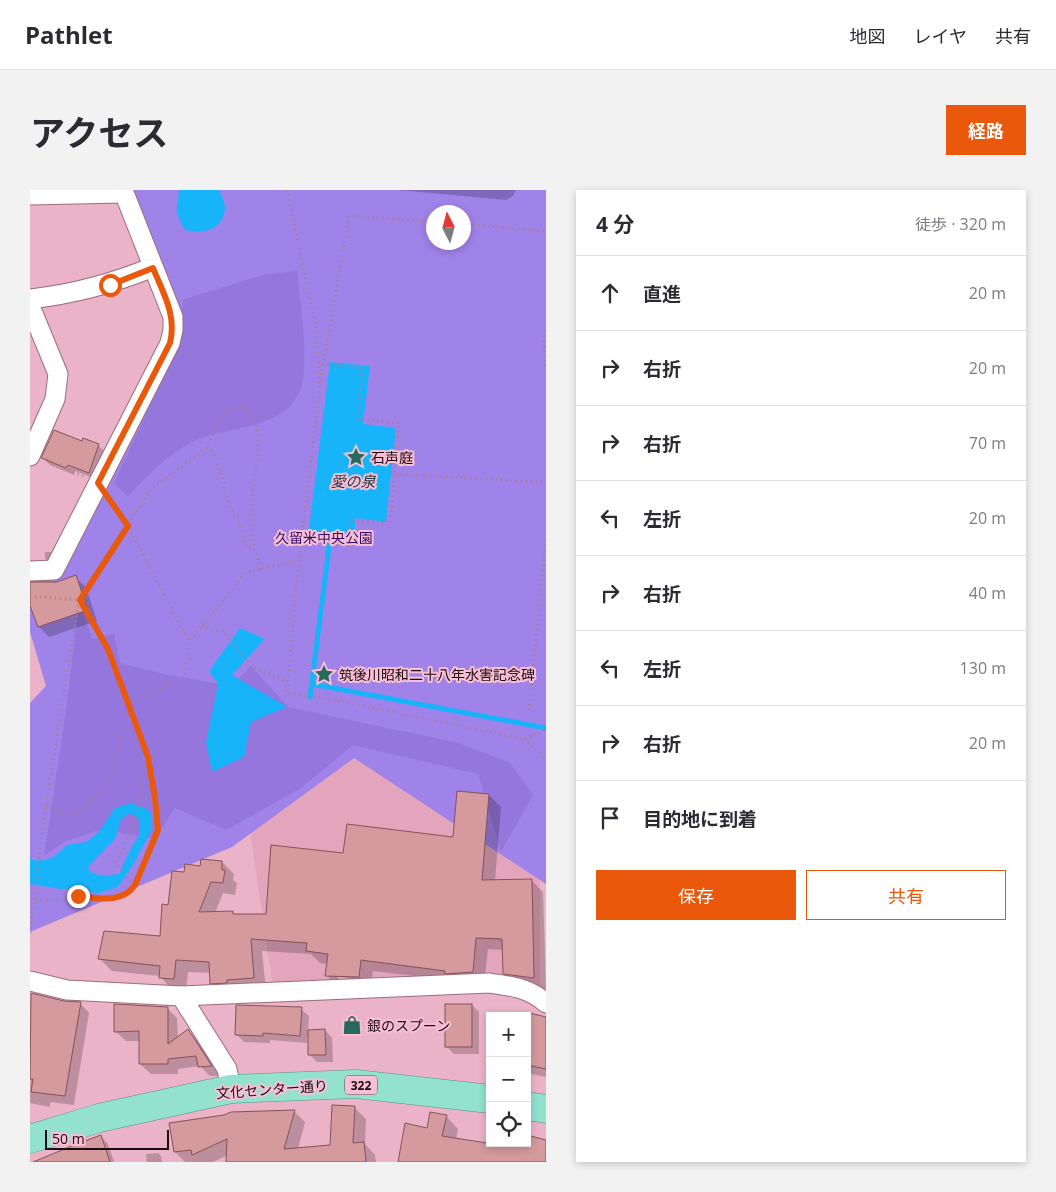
<!DOCTYPE html>
<html lang="ja">
<head>
<meta charset="utf-8">
<style>
  :root { --surface:#fff; --page:#f2f2f3; --text:#2b2b33; --muted:#7c7c81; --line:#e1e1e2; --accent:#ea580c }
  body { margin:0; font-family:"Open Sans","Noto Sans JP",sans-serif; background:var(--page); color:var(--text) }
  .controls { position:absolute; right:15px; bottom:15px; display:grid; overflow:hidden; border-radius:0px; box-shadow:0 2px 8px #0003 }
  .controls button { width:45px; height:45px; display:grid; place-items:center; padding:0; border:0; border-bottom:1px solid var(--line); background:var(--surface); color:var(--text); font:25px sans-serif }
  .compass { position:absolute; left:396px; top:15px; width:45px; height:45px; border-radius:50%; background:var(--surface); box-shadow:0 2px 8px #0003; rotate:354deg }
  .scale { position:absolute; left:15px; bottom:12px; width:124px; box-sizing:border-box; padding-left:5px; border:2px solid #1c0911; border-top:0; font-size:14px; line-height:18px; white-space:nowrap; color:#1c0911; -webkit-text-stroke:4px #f8c0d4; paint-order:stroke }
  .stop { position:absolute; width:15px; height:15px; margin:-11px; border:4px solid #ea580c; border-radius:50%; background:#fff }
  .stop.end { background:#ea580c; border-color:#fff; box-shadow:0 1px 5px #0008 }
  .list { margin:0; padding:0; list-style:none }
  h2 { display:flex; justify-content:space-between; align-items:center; height:65px; margin:0; padding:0 20px; font-size:21px }
  h2 small { font-size:16px; font-weight:400; color:var(--muted) }
  .list li { display:grid; grid-template-columns:32px 1fr auto; gap:15px; align-items:center; box-sizing:border-box; height:75px; padding:0 20px; border-top:1px solid var(--line) }
  .list b { display:block; font-size:19px; white-space:nowrap }
  .list em { font-size:16px; font-style:normal; color:var(--muted) }
  .actions { display:flex; gap:10px; padding:15px 20px }
  .actions a { flex:1; padding:11px 0; border:1px solid var(--accent); border-radius:0px; text-align:center; font-size:18px; color:var(--accent) }
  .actions .main { background:var(--accent); color:#fff }
  .icon { flex:none; width:28px; height:28px; fill:none; stroke:currentColor; stroke-width:2; stroke-linecap:round; stroke-linejoin:round }
  .map { position:relative; flex:none; width:516px; height:972px; overflow:hidden; border-radius:0px }
  header { display:flex; align-items:center; gap:30px; box-sizing:border-box; height:70px; padding:0 25px; background:var(--surface); border-bottom:1px solid var(--line) }
  header strong { font-size:24px }
  nav { display:flex; gap:28px; margin-inline-start:auto; font-size:18px }
  .intro { display:flex; align-items:center; justify-content:space-between; box-sizing:border-box; height:120px; padding:0 30px }
  h1 { margin:0; font-size:35px }
  .button { padding:12px 22px; border-radius:0px; background:var(--accent); color:#fff; font-size:18px; font-weight:700 }
  main { display:flex; gap:30px; padding:0 30px }
  aside { flex:1; background:var(--surface); border-radius:0px; box-shadow:0 2px 8px #0003 }
  .map>svg:first-child { display:block }
</style>
</head>
<body>
<header>
<strong>Pathlet</strong>
<nav><a>地図</a><a>レイヤ</a><a>共有</a></nav>
</header>
<div class="intro"><h1>アクセス</h1><a class="button">経路</a></div>
<main>
<div class="map">
<svg width="516" height="972" viewBox="0 0 516 972">
  <rect width="100%" height="100%" fill="#ebb3c7"/>
  <polygon fill="#e3a5bc" points="287,559 456,570 510,670 510,798 243,797 214,600"/>
  <path fill="#a083e8" fill-rule="evenodd" d="M101 0H516V694L324 568 202 657 0 742V513L16 496 0 442V390L24 380 153 137ZM403 22H433V52H403Z"/>
  <g fill="#9576dd">
    <path d="M267 81C270 108 281 180 269 203 251 239 202 236 169 249 142 260 117 285 98 307L84 293 136 182 154 109 237 84Z"/>
    <polygon points="49,410 62,449 84,444 90,473 143,486 202,496 221,476 258,517 429,553 480,573 503,605 471,662 448,584 323,555 271,598 196,640 145,618 124,649 72,639 34,652 14,666 37,514"/>
  </g>
  <g fill="#18b4f9" fill-rule="evenodd">
    <path d="M149 0H189C191 5 196 14 195 19 192 41 173 44 155 40 143 18 147 22 149 0Z"/>
    <polygon points="300,172 340,176 333,234 366,238 356,332 325,328 325,353 278,347"/>
    <polygon points="210,438 235,449 202,485 257,517 221,532 214,567 182,582 176,552 188,494 179,481"/>
    <path d="M101 613 116 618 121 624 122 639 103 675 88 697 66 704 53 698 31 699 0 694V667L2 670C18 672 26 667 36 655L56 652 68 643 85 618ZM100 623 109 630 110 644 100 660 89 684 72 686 60 682 58 677 85 649 91 629Z"/>
  </g>
  <g fill="#0003" fill-rule="evenodd">
    <polygon points="369,0 486,0 483,6 476,10"/>
    <polygon points="53,250 69,256 76,263 66,289 45,281 44,285 20,275 13,268 52,253"/>
    <polygon points="15,362 21,362 24,365 18,372 15,369"/>
    <polygon points="45,387 56,397 67,431 19,447 9,437 0,412 0,393 27,393"/>
    <path d="M459 605 471 617 465 691 501 690 513 702 516 799 486 795 474 783 473 760 458 759 454 794 343 781 340 799 309 797 296 785 298 774 290 773 281 764 232 761 236 800 193 805 181 793V783L158 782 156 801 142 800 130 786 82 781 70 769 131 747 139 716 155 683 192 672 204 684 203 690 207 693 205 705 193 703 185 723 238 725 314 664 425 648ZM308 786 318 788V790L308 789Z"/>
    <polygon points="2,804 34,812 50,813 59,823 44,915 20,912 20,917 0,913"/>
    <polygon points="442,815 449,822 449,864 424,864 416,856"/>
    <polygon points="137,818 147,828 148,849 158,841 168,851 191,886 180,886 170,876 148,879 148,884 121,884 110,874 110,851 96,851 85,841"/>
    <polygon points="271,819 279,826 278,841 295,840 302,848 303,872 287,872 280,865 279,847 277,847 277,853 240,850 240,853 214,852 206,844"/>
    <polygon points="516,828 516,887 501,884 497,880 497,840"/>
    <polygon points="324,917 336,929 335,954 345,965 346,972 198,972 198,965 183,972 155,972 145,962 264,921 275,932 268,959 301,956"/>
    <polygon points="416,926 428,939 426,950 458,955 460,947 460,953 516,972 369,972 398,939"/>
    <polygon points="71,947 78,954 84,972 6,972"/>
    <polygon points="128,963 131,966 132,972 117,972 116,964"/>
  </g>
  <g fill="none" stroke-linecap="round" stroke-linejoin="round">
    <g stroke="#18b4f9" stroke-width="5">
      <polyline points="282,494 516,538"/>
      <polyline points="280,507 300,349"/>
    </g>
  </g>
  <g fill="#d49a9d" stroke="#855255">
    <polygon points="24,240 52,251 53,248 69,254 59,283 38,275 36,278 11,268"/>
    <polygon points="46,385 58,420 8,437 0,416 0,392 27,392"/>
    <polygon points="427,601 459,604 452,690 502,689 504,788 473,784 472,749 446,748 443,782 415,784 415,781 331,770 329,787 295,786 298,764 276,761 277,753 221,749 224,788 197,790 197,793 180,794 179,772 146,770 144,789 129,788 130,776 68,769 74,741 130,746 132,714 138,715 142,681 154,682 155,674 170,676 171,669 192,671 192,680 195,680 193,693 181,692 169,722 203,721 203,724 236,724 241,655 313,663 317,634 423,647"/>
    <polygon points="1,803 34,811 51,812 35,906 1,902 3,889 0,889"/>
    <polygon points="84,814 138,817 138,854 158,839 182,876 168,877 166,866 138,869 138,874 109,874 109,841 84,842"/>
    <rect x="415" y="814" width="27" height="43"/>
    <polygon points="206,815 272,817 270,846 233,843 233,846 205,845"/>
    <polygon points="500,823 516,827 516,879 497,875 497,834"/>
    <polygon points="295,839 296,865 278,865 278,840"/>
    <polygon points="302,915 325,916 323,953 334,952 336,972 196,972 197,949 162,965 161,960 144,962 139,933 194,925 201,922 265,920 254,959 300,955"/>
    <polygon points="400,922 417,925 412,946 457,953 497,953 497,945 516,950 516,972 368,972 375,933 397,938"/>
    <polygon points="71,945 80,972 3,972 44,955"/>
  </g>
  <g fill="none" stroke-linecap="round" stroke-linejoin="round">
    <g stroke="#9d6b7d" stroke-width="21">
      <g id="minor">
        <polyline points="0,5 93,3"/>
        <path d="M0 109C44 104 82 94 123 77"/>
        <polyline points="0,116 28,184 25,209 0,266"/>
        <polyline points="0,381 24,380 140,153 143,140 143,127 93,0"/>
        <path d="M0 791 37 800 151 806 459 793C481 796 499 798 516 813"/>
        <polyline points="151,806 197,879 201,899"/>
      </g>
    </g>
    <g stroke="#579184" stroke-width="29">
      <g id="trunk">
        <polyline points="497,916 516,919"/>
        <polyline points="0,949 69,928 201,899 326,894 460,909"/>
      </g>
    </g>
    <g stroke="#aa7d8e" stroke-width="3" stroke-dasharray="1 4" stroke-linecap="butt">
      <polyline points="257,0 286,137 290,196 269,370 257,503 304,510 495,549 516,569"/>
      <polyline points="433,34 516,41"/>
      <polyline points="516,141 514,145 516,180"/>
      <polyline points="291,190 319,26 403,32"/>
      <polyline points="177,258 184,263 195,295 193,298 205,327 208,327 217,358 224,357"/>
      <polyline points="16,269 53,286"/>
      <polyline points="361,284 516,292"/>
      <polyline points="79,309 98,336 159,452"/>
      <polyline points="272,349 319,356 321,330 360,334 369,233 328,229 332,178 293,174"/>
      <polyline points="0,406 49,410 16,616 0,743"/>
      <polyline points="172,436 194,443 221,476 258,492"/>
      <polyline points="499,520 516,348"/>
      <polyline points="495,549 516,539"/>
      <polyline points="16,616 41,625 56,618 86,578 99,512 78,459 49,410 121,299 177,258 192,224 213,215 227,237 228,261 221,315 224,357 232,379"/>
      <polyline points="105,695 86,674 105,631 117,571"/>
      <polyline points="6,710 32,710 48,706 79,709 100,703 105,695 128,641 125,608 118,567 99,512 154,487 159,452 215,383 269,370"/>
    </g>
    <use href="#minor" stroke="#fff" stroke-width="19"/>
    <use href="#trunk" stroke="#92e2ce" stroke-width="28"/>
  </g>
  <g fill="none" stroke-linecap="round" stroke-linejoin="round">
    <path stroke="#ea580c" stroke-width="6" d="M48 706C68 708 92 714 105 695L128 640 125 608 118 567 78 459 50 410 98 336 68 293 140 153C147 125 133 103 123 78L80 95"/>
  </g>
  <defs>
    <g id="sight-bare" transform="scale(1.5)"><path d="M0-6L1.8-2.2L6-1.7L2.9 1.2L3.7 5.4L0 3.3L-3.7 5.4L-2.9 1.2L-6-1.7L-1.8-2.2Z" fill="#276a5b" stroke="#f8c0d4" stroke-width="2.5" paint-order="stroke"/></g>
    <g id="shop-bare" transform="scale(1.5)"><path d="M-5-2.5h2.3a2.7 3.5 0 0 1 5.4 0H5L5.5 6h-11ZM-1.5-2.5h3a1.5 2.3 0 0 0-3 0Z" fill="#276a5b" stroke="#f8c0d4" stroke-width="2.5" paint-order="stroke"/></g>
  </defs>
  <g fill-rule="evenodd">
    <use href="#sight-bare" x="326" y="267"/>
    <use href="#sight-bare" x="294" y="484"/>
    <use href="#shop-bare" x="322" y="835"/>
  </g>
  <g text-anchor="middle" dominant-baseline="central" stroke-width="4" stroke-linejoin="round" paint-order="stroke">
    <rect fill="#f8c0d4" stroke="#5e404c" stroke-width="1" x="315" y="885.5" width="32" height="19" rx="4"/>
    <g font-size="12" font-weight="bold" fill="#1c0911">
      <text x="331" y="895">322</text>
    </g>
    <g font-size="14" fill="#1c0911" stroke="#f8c0d4" text-anchor="start">
      <text x="341" y="267">石声庭</text>
      <text x="309" y="484">筑後川昭和二十八年水害記念碑</text>
      <text x="337" y="835">銀のスプーン</text>
    </g>
    <g font-size="14" fill="#350a69" stroke="#f8c0d4">
      <text x="294" y="347">久留米中央公園</text>
    </g>
    <g font-size="14" fill="#1c0911" stroke="#f8c0d4">
      <text transform="translate(242 899) rotate(-4)">文化センター通り</text>
    </g>
    <g font-size="15" font-style="italic" fill="#1d3340" stroke="#f8c0d4">
      <text x="323" y="291">愛の泉</text>
    </g>
  </g>
</svg>
<div class="controls">
<button>+</button>
<button>−</button>
<button><svg class="icon" aria-label="locate" viewBox="0 0 24 24"><circle cx="12" cy="12" r="6"/><path d="M12 2v4M12 18v4M2 12h4M18 12h4"/></svg></button>
</div>
<svg class="compass" viewBox="-18 -18 36 36"><path d="M0-13l5 13h-10z" fill="#e53935"/><path d="M0 13l5-13h-10z" fill="#7c7c81"/></svg>
<div class="scale">50 m</div>
<div class="stop" style="left:80px;top:95px"></div>
<div class="stop end" style="left:48px;top:706px"></div>
</div>
<aside>
<h2>4 分<small>徒歩 · 320 m</small></h2>
<ul class="list">
<li><svg class="icon" aria-label="ahead" viewBox="0 0 24 24"><path d="M12 20V5M6 11l6-6 6 6"/></svg><div><b>直進</b></div><em>20 m</em></li>
<li><svg class="icon" aria-label="right" viewBox="0 0 24 24"><path d="M7 20v-9h11M14 6l5 5-5 5"/></svg><div><b>右折</b></div><em>20 m</em></li>
<li><svg class="icon" aria-label="right" viewBox="0 0 24 24"><path d="M7 20v-9h11M14 6l5 5-5 5"/></svg><div><b>右折</b></div><em>70 m</em></li>
<li><svg class="icon" aria-label="left" viewBox="0 0 24 24"><path d="M17 20v-9H6M10 6l-5 5 5 5"/></svg><div><b>左折</b></div><em>20 m</em></li>
<li><svg class="icon" aria-label="right" viewBox="0 0 24 24"><path d="M7 20v-9h11M14 6l5 5-5 5"/></svg><div><b>右折</b></div><em>40 m</em></li>
<li><svg class="icon" aria-label="left" viewBox="0 0 24 24"><path d="M17 20v-9H6M10 6l-5 5 5 5"/></svg><div><b>左折</b></div><em>130 m</em></li>
<li><svg class="icon" aria-label="right" viewBox="0 0 24 24"><path d="M7 20v-9h11M14 6l5 5-5 5"/></svg><div><b>右折</b></div><em>20 m</em></li>
<li><svg class="icon" aria-label="arrive" viewBox="0 0 24 24"><path d="M6 21V4h12l-3 4 3 4H6"/></svg><div><b>目的地に到着</b></div></li>
</ul>
<div class="actions"><a class="main">保存</a><a>共有</a></div>
</aside>
</main>
</body>
</html>
